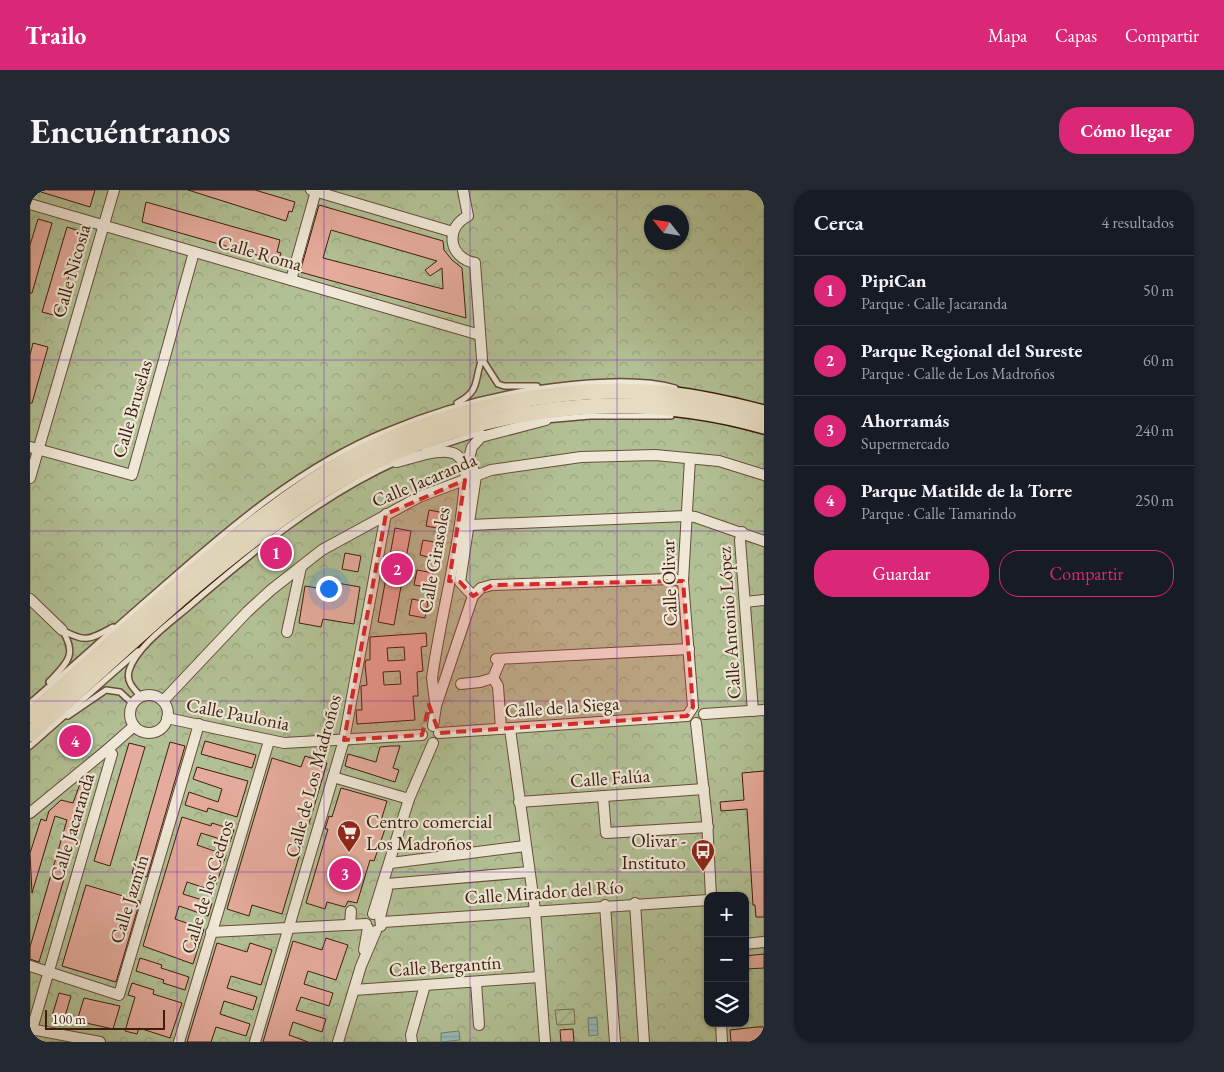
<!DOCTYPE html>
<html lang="es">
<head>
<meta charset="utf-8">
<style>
  :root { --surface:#171b24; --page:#242831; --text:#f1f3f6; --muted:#9ea1a6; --line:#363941; --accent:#db2777 }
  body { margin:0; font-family:"EB Garamond",serif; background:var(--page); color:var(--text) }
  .controls { position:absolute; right:15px; bottom:15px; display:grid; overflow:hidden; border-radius:10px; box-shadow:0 1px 4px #0004 }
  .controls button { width:45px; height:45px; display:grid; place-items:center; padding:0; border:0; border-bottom:1px solid var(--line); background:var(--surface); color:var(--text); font:25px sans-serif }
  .compass { position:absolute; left:614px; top:15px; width:45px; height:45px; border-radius:50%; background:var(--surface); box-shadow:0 1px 4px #0004; rotate:300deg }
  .scale { position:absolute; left:15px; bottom:12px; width:120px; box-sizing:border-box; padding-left:5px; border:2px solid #3f1c0e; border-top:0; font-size:14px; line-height:18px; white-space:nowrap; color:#3f1c0e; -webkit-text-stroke:4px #efe8d7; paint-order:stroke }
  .you { position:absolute; left:298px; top:398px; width:18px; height:18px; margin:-12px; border:4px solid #fff; border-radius:50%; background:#1a73e8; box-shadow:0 0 0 8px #1a73e833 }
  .badge { display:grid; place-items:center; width:32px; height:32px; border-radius:50%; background:var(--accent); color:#fff; font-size:16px; font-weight:700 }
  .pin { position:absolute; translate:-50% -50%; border:2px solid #fff; box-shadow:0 1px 5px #0006 }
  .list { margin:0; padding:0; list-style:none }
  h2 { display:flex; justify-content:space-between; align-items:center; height:65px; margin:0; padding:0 20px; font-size:21px }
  h2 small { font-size:16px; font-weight:400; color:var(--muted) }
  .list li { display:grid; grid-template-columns:32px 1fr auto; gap:15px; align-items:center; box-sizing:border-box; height:70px; padding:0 20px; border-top:1px solid var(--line) }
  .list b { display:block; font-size:19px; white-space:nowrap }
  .list p { margin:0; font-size:16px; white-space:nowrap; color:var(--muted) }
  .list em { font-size:16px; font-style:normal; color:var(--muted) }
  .actions { display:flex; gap:10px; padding:15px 20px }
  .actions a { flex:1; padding:11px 0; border:1px solid var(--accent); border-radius:20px; text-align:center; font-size:18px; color:var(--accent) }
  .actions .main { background:var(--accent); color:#fff }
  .icon { flex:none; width:28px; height:28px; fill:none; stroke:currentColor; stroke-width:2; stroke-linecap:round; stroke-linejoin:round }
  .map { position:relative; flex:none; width:734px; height:852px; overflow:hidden; border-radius:20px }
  header { display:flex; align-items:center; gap:30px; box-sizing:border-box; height:70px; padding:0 25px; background:var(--accent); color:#fff }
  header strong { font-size:24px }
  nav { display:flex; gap:28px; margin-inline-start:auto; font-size:18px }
  .intro { display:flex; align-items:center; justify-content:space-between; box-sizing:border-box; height:120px; padding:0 30px }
  h1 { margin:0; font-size:35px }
  .button { padding:12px 22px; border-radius:20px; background:var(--accent); color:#fff; font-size:18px; font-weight:700 }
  main { display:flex; gap:30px; padding:0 30px }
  aside { flex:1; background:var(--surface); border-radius:20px; box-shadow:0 1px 4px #0004 }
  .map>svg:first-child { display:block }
</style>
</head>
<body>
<header>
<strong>Trailo</strong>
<nav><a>Mapa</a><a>Capas</a><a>Compartir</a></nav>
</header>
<div class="intro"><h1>Encuéntranos</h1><a class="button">Cómo llegar</a></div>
<main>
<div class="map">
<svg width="734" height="852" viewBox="0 0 734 852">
  <defs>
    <pattern id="park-crowns" width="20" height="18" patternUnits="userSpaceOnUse" patternTransform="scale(1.25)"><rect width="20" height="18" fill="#b2c195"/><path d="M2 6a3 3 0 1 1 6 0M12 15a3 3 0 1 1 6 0" fill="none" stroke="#9aa57f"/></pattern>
    <pattern id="garden-furrows" width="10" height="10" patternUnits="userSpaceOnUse" patternTransform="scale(1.25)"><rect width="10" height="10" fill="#b2c195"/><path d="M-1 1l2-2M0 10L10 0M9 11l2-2" fill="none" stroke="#9aa57f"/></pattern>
    <pattern id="water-rules" width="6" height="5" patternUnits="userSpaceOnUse" patternTransform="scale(1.25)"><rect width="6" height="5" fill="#96bbb6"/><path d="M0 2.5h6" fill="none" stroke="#82a09b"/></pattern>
  </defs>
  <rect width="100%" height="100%" fill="#e6dcc1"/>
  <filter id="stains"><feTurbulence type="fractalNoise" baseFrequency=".004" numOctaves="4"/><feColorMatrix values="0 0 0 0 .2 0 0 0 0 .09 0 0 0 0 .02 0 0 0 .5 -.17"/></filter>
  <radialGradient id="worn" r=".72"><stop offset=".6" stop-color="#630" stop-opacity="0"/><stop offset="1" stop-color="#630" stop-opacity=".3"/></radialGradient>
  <path fill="url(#park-crowns)" stroke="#786e52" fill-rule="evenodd" d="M0 0H734V852H0ZM622 22H652V52H622ZM678 706H715V833H678Z"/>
  <polygon fill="url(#garden-furrows)" stroke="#786e52" points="544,819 545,834 527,835 525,820"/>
  <g fill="url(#water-rules)" stroke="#737b73">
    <polygon points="567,827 568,845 559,846 558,828"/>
    <polygon points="429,841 430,850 411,852 411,843"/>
  </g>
  <g fill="#e5ab9c" stroke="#3f1c0e" fill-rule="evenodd">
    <polygon points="12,0 65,0 60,17 11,2"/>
    <polygon points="158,0 225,0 265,12 262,22 259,21 256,31"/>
    <polygon points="116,12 250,50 247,62 251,63 248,71 112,32"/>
    <path d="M289 15 413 51 414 60 422 70 432 78 436 128 270 82ZM301 40 407 71 395 80 400 86 412 78 413 99 293 68Z"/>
    <polygon points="8,29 22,33 2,103 0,103 0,55"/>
    <polygon points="37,37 52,42 27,126 12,122"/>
    <polygon points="3,153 18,157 2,213 0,213 0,165"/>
    <polygon points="399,320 415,323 412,339 396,336"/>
    <polygon points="365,338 381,341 364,435 348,432"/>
    <polygon points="393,350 409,353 406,369 390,365"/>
    <polygon points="315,363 331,366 328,382 312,379"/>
    <polygon points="387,380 403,383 400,398 384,395"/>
    <polygon points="307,393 330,397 324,434 293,429 291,437 269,433 275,396 306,401"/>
    <polygon points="382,409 398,412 395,428 379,425"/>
    <path d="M396 443 397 456 391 457 393 481 387 482 388 506H383L385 530 327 534 326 520H332L331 496 337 495 335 474 336 470H340V447ZM374 457 375 470 358 471 357 458ZM370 481 371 494 354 495 353 482Z"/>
    <polygon points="175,551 226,565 222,578 171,564"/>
    <polygon points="140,552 155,556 117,687 102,683"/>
    <polygon points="99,553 115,557 80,676 64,671"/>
    <polygon points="360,556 370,556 363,578 369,580 365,592 315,576 318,564 346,572 350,557"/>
    <polygon points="275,566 297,573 252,724 222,715 219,726 197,719 242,568 271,577"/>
    <polygon points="167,577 218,591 207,627 178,618 177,622 155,615 159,602 188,612 192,599 163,589"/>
    <polygon points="734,581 734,727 726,727 725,715 723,715 717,619 691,621 690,612 714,610 712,583"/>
    <polygon points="53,590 63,593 9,772 0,769 0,757 37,630 25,626 2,703 0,663 11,629 16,631 19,621 31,610 43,613 50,594"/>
    <polygon points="311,598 357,611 350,634 356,636 344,671 340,670 327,713 318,711 315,717 297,712 295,719 276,713 298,639 295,639 299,626 302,627"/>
    <polygon points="152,627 181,636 182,633 204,640 200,652 171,643 167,655 196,665 184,701 157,692 153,704 182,713 178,726 149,716 145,729 174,739 163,774 113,756"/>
    <polygon points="56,695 110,711 86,792 32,776"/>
    <polygon points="296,748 318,755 306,790 278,781 274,794 303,803 299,816 271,807 266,820 296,829 292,842 263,832 259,845 278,852 233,852 263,751 292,760"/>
    <polygon points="187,753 217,762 220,753 242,760 231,795 201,786 197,798 227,807 223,820 194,811 190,824 220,834 216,846 186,837 181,852 157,852"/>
    <polygon points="734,764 734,778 715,779 715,766"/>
    <polygon points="110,768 132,775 131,778 159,787 155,800 133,793 134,790 106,781"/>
    <polygon points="102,793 124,800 123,804 152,813 140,848 109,838 107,844 95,841 105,807 98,805"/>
    <polygon points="29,803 41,806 34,830 22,826"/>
    <polygon points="54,808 90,816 83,839 47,831"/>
    <polygon points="727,837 734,837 734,852 701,852 700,840"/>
    <polygon points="543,839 544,852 531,852 530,840"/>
  </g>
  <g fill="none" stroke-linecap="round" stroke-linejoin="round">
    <g stroke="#694c3b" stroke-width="8">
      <g id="lane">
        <path d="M427 213C451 201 444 189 452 169L468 194 474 196H507"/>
        <polyline points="515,230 560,226 641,226"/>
        <polyline points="394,261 452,242"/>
        <path d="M19 492C37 473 48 465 32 440 56 453 59 450 83 437"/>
        <path d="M111 507C104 499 96 492 99 481 105 459 138 434 155 420 221 363 288 307 368 271"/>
        <path d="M0 513C44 475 87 436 131 398 199 338 272 275 357 241 405 221 454 207 506 199 545 193 607 187 645 198"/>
        <polyline points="38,526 76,500 90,502 103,514"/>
        <polyline points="0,556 108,461"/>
      </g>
    </g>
    <g stroke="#694c3b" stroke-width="12">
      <g id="street">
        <polyline points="281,0 423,42"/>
        <path d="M433 0 438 26C414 38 419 68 445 73L452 169"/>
        <polyline points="0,14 450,145"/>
        <polyline points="261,90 286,1"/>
        <polyline points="0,257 102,285 164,62"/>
        <path d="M366 272C381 269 416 255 428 266 435 272 436 283 435 291 430 357 411 423 402 488L405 512"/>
        <polyline points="0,288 84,0"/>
        <polyline points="440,335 656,326 665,327 734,351"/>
        <polyline points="712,342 710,350 723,521"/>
        <polyline points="443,406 451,398 462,395 640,389 653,391"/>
        <polyline points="0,409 32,440"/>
        <polyline points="715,412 734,410"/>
        <polyline points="257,442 271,377"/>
        <polyline points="466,469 659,459"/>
        <polyline points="463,488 468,496 471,539"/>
        <polyline points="431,494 450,492 463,488 471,469"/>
        <circle cx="119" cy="524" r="19"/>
        <polyline points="133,511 217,422 241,400 292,360 389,307 461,280 551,267 625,265 689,271 734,285"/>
        <polyline points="674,524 734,520"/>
        <polyline points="657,526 663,517 653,391 660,269"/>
        <polyline points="137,528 254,553 392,545"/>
        <polyline points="666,533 677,630 681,706"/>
        <polyline points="403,536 406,516 443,406 430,392 446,286 439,268 442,257 451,247 516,230"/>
        <polyline points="480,539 505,720 515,852"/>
        <polyline points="409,543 657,526"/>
        <polyline points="303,587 379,609"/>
        <polyline points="573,606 576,643 678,637"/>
        <polyline points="489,612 674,599"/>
        <polyline points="0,623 78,559"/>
        <polyline points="361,673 495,656"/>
        <polyline points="357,694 499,682"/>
        <polyline points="605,713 614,852"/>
        <polyline points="575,715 585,852"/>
        <polyline points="343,724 379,609 403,553"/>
        <polyline points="353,732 678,710"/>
        <polyline points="320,735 321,721"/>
        <polyline points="351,736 350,727 357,700"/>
        <polyline points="181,742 336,734"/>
        <polyline points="715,754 734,752"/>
        <polyline points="334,760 338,738"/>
        <polyline points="0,776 89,805 169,534"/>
        <polyline points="446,792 449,835"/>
        <polyline points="324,800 509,787"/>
        <polyline points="691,833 692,852"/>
        <polyline points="0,839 70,852"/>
        <polyline points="0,846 82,564 78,559 104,536"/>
        <polyline points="149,852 239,551"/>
        <polyline points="225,852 314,550 356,324"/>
        <polyline points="308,852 331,776 346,741"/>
        <polyline points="382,852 381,845 395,795"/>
      </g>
    </g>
    <g stroke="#3f1c0e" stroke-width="18">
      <g id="primary">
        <path d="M0 526C91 445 180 360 281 292 380 226 521 190 639 204 671 208 703 215 734 223"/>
        <path d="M0 544C88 466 173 381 271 315 405 223 577 191 734 236"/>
      </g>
    </g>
    <use href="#lane" stroke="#efe8d7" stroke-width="5"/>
    <use href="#street" stroke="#efe8d7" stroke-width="10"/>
    <use href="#primary" stroke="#e6dcc1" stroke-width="15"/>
  </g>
  <path fill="#d62828" fill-opacity="0.2" stroke="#d62828" stroke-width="4" stroke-dasharray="10 6" stroke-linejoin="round" d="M435 290 419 391 430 392 443 406 462 395 653 391 663 517 657 526 409 543 399 515 392 545 314 550 356 324Z"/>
  <path fill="none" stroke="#7b2cbf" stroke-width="1" stroke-opacity="0.55" d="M147 0V852M294 0V852M440 0V852M587 0V852M0 170H734M0 341H734M0 511H734M0 682H734"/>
  <defs>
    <g id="supermarket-pin" transform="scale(1.25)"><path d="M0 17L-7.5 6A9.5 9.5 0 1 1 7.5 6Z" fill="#8f2418" stroke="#efe8d7"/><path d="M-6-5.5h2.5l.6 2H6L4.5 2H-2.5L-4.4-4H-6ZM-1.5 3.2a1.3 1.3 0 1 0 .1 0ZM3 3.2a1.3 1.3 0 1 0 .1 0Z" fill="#fff"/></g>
    <g id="bus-pin" transform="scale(1.25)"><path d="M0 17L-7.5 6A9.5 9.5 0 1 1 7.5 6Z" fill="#8f2418" stroke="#efe8d7"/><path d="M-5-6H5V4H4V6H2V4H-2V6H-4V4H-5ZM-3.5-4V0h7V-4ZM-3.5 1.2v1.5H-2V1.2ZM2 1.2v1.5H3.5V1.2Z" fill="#fff"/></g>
  </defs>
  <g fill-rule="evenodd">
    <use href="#supermarket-pin" x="319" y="642"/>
    <use href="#bus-pin" x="673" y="661"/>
  </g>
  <g text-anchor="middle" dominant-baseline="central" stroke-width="4.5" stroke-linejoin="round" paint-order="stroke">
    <g font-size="19" fill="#3f1c0e" stroke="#efe8d7">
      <text transform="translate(230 63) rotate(16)">Calle Roma</text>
      <text transform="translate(41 81) rotate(-74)">Calle Nicosia</text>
      <text transform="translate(102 219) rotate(-74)">Calle Bruselas</text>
      <text transform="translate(394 290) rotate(-23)">Calle Jacaranda</text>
      <text transform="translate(404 370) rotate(-80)">Calle Girasoles</text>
      <text transform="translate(639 393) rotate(-92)">Calle Olivar</text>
      <text transform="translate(699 433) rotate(-94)">Calle Antonio López</text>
      <text transform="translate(532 517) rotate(-4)">Calle de la Siega</text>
      <text transform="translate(208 524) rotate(11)">Calle Paulonia</text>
      <text transform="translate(283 586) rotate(-75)">Calle de Los Madroños</text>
      <text transform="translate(580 588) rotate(-4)">Calle Falúa</text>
      <text transform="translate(42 637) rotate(-73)">Calle Jacaranda</text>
      <text transform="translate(177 697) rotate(-73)">Calle de los Cedros</text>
      <text transform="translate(514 702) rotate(-4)">Calle Mirador del Río</text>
      <text transform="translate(99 709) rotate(-73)">Calle Jazmín</text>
      <text transform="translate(415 776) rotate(-4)">Calle Bergantín</text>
    </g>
    <g font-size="19" fill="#3f1c0e" stroke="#efe8d7" text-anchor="start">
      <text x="336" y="631">Centro comercial<tspan x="336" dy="22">Los Madroños</tspan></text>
      <text x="656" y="650" text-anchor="end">Olivar -<tspan x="656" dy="22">Instituto</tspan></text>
    </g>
  </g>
  <rect width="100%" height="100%" filter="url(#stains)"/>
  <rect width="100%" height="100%" fill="url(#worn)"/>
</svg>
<div class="controls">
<button>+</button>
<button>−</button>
<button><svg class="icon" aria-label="layers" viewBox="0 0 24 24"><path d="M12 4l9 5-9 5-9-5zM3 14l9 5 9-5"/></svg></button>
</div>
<svg class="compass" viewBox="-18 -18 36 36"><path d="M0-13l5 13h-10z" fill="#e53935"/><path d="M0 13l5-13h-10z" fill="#9ea1a6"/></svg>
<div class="scale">100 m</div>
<div class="you"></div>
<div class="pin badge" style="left:246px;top:363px">1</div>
<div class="pin badge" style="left:367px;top:379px">2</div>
<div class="pin badge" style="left:315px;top:684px">3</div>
<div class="pin badge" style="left:45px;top:551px">4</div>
</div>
<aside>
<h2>Cerca<small>4 resultados</small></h2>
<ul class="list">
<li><span class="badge">1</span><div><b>PipiCan</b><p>Parque · Calle Jacaranda</p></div><em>50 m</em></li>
<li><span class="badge">2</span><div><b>Parque Regional del Sureste</b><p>Parque · Calle de Los Madroños</p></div><em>60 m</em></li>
<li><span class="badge">3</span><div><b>Ahorramás</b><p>Supermercado</p></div><em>240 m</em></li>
<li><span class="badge">4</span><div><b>Parque Matilde de la Torre</b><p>Parque · Calle Tamarindo</p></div><em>250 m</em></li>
</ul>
<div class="actions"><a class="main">Guardar</a><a>Compartir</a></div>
</aside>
</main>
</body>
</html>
